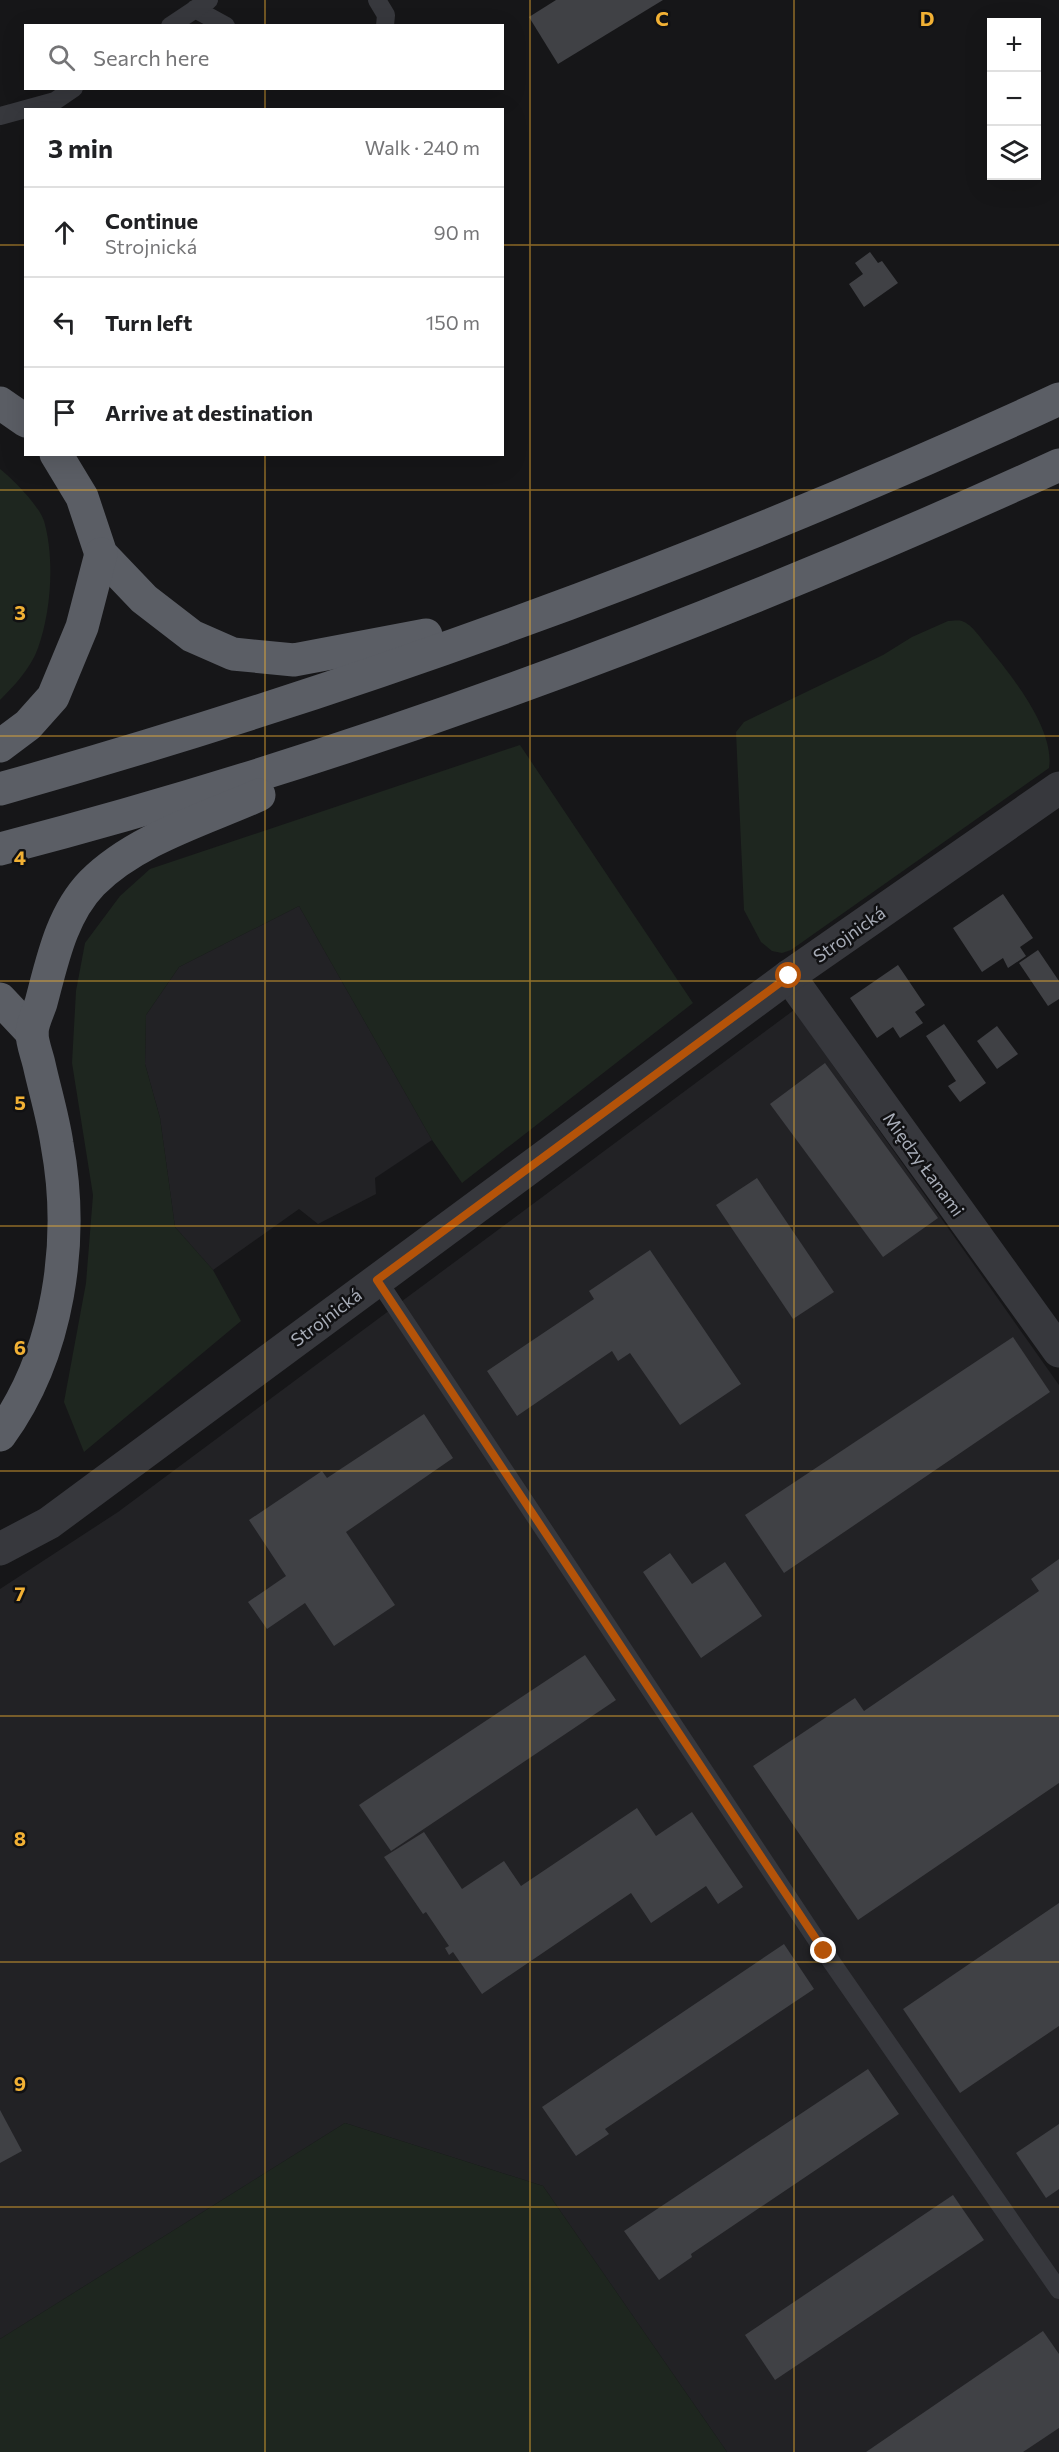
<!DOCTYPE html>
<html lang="en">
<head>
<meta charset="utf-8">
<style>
  :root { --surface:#fff; --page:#f2f2f2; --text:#202124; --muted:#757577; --line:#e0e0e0 }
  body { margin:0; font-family:Commissioner,sans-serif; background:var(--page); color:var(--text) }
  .controls { position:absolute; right:18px; top:18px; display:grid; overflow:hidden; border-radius:0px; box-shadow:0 6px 24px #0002 }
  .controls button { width:54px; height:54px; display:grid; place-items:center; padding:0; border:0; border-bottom:2px solid var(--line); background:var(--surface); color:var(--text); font:30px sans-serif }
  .stop { position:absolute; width:18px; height:18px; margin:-14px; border:4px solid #b45309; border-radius:50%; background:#fff }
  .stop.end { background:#b45309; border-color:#fff; box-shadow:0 2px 6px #0008 }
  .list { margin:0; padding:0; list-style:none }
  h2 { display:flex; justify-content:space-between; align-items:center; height:78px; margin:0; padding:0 24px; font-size:26px }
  h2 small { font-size:20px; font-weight:400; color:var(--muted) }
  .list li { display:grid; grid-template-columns:39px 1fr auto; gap:18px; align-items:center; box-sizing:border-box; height:90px; padding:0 24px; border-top:2px solid var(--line) }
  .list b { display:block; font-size:22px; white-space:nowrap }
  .list p { margin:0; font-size:20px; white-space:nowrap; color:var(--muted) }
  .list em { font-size:20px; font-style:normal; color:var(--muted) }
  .icon { flex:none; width:33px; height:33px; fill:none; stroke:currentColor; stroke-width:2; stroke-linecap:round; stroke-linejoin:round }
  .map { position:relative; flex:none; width:1059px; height:2452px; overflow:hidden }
  .search { position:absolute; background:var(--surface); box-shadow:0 6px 24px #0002; left:24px; top:24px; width:480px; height:66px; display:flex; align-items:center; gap:15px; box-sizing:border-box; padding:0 21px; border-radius:0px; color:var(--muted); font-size:22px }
  .panel { position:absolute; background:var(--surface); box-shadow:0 6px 24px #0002; left:24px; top:108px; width:480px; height:348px; border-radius:0px }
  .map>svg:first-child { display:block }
</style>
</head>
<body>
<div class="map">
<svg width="1059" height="2452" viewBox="0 0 1059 2452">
  <rect width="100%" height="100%" fill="#161618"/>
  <g fill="#222225">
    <polygon points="299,906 432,1140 375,1178 376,1194 318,1224 299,1209 213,1270 175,1227 160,1118 145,1064 146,1015 179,967"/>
    <polygon points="794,1010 1059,1385 1059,2452 727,2452 543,2186 345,2123 0,2339 0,1589 118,1512"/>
  </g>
  <g fill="#1e261f">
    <path d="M0 469C12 478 40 507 44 521 55 559 51 612 38 648 31 668 14 686 0 700Z"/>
    <path d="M948 621C951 621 958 620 962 621 972 624 981 639 988 647 1011 675 1055 729 1049 768L791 950 782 953 772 951 761 942 744 910 736 732 744 722 883 655 912 637Z"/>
    <polygon points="520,745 693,1003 462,1183 432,1140 299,906 179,967 146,1015 145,1064 160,1118 175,1227 213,1270 241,1321 84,1452 64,1402 86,1283 93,1195 72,1063 76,991 85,943 120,896 150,869"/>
    <polygon points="345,2123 543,2186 727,2452 0,2452 0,2339"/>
  </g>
  <g fill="#404145">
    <polygon points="556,0 663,0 558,64 529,17"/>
    <polygon points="870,252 878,263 882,261 898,283 864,307 849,284 863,274 855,263"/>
    <polygon points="1003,894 1033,938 1020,947 1026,956 1008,968 1003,958 982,972 953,928"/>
    <polygon points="1038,950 1059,981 1059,999 1048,1006 1019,963"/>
    <polygon points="898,965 925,1005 915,1012 923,1023 900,1038 893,1027 877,1038 850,998"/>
    <polygon points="944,1024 986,1083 960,1102 948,1086 956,1081 926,1036"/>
    <polygon points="997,1026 1018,1054 997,1069 977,1041"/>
    <polygon points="825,1063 938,1218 883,1257 770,1104"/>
    <polygon points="757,1178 834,1292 793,1319 716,1205"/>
    <polygon points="650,1250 741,1384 680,1425 630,1353 618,1361 612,1351 517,1416 487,1371 594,1299 589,1291"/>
    <polygon points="1013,1337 1050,1392 784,1573 745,1515"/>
    <polygon points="424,1414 453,1458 346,1532 395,1605 334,1646 305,1603 267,1629 248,1602 286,1576 249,1520 322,1471 327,1478"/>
    <polygon points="670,1553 692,1584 725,1562 762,1616 701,1658 643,1572"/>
    <polygon points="1059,1559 1059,1783 858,1920 753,1766 855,1698 864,1711 1039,1591 1031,1579"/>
    <polygon points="585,1655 616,1700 391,1851 359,1805"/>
    <polygon points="637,1808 656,1836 692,1812 743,1887 718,1904 706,1886 651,1923 631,1893 482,1994 453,1952 449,1955 445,1948 449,1946 426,1912 423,1914 384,1857 424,1832 462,1889 504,1861 521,1886"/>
    <polygon points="1059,1903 1059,2026 960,2093 903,2009"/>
    <polygon points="784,1944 814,1989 605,2129 609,2134 576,2156 542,2107"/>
    <polygon points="868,2069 899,2114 691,2254 692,2257 659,2280 624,2231"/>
    <polygon points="0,2110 22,2151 0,2163"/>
    <polygon points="1059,2124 1059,2189 1046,2198 1016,2153"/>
    <polygon points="953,2195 984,2240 775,2380 745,2335"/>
    <polygon points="1043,2331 1059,2354 1059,2428 1023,2452 866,2452"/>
  </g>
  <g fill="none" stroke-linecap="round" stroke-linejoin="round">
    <g stroke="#37383d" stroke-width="18">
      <polyline points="377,0 386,15 385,26"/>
      <polyline points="195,9 226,26"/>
      <polyline points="170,26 209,0"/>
      <polyline points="0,116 55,101 74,88"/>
      <polyline points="377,1279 824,1951 1059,2290"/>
    </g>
    <g stroke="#37383d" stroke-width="33">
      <polyline points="789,976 1059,1351"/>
      <polyline points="0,1549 49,1523 789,976 1059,788"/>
    </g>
    <g stroke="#5b5e65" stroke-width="33">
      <polyline points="0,403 26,421"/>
      <polyline points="56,454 82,497 101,554 144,599 192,636 233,654 294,660 426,635"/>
      <polyline points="0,746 28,725 53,697 82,627 101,554"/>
      <path d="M0 789C362 687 718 557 1059 399"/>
      <path d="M0 849C365 754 716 622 1059 465"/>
      <polyline points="0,999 32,1033"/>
      <path d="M0 1435C59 1354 75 1241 57 1144 53 1117 45 1091 39 1064 37 1055 32 1043 32 1033 32 1024 38 1012 41 1003 52 962 61 915 92 883 136 839 203 820 259 795"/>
    </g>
  </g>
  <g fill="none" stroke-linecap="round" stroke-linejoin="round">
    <polyline stroke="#b45309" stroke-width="8" points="789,976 377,1280 824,1951"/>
  </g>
  <path fill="none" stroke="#f2b134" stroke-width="1.5" stroke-opacity="0.55" d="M265 0V26M530 0V2452M794 0V2452M265 88V110M0 245H26M502 245H1059M265 454V2452M0 490H1059M0 736H1059M0 981H1059M0 1226H1059M0 1471H1059M0 1716H1059M0 1962H1059M0 2207H1059"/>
  <g text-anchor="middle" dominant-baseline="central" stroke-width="5" stroke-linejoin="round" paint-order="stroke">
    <g font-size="18" fill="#a8adb8" stroke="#111113">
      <text transform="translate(849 934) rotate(-35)">Strojnická</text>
      <text transform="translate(924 1164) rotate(54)">Między Łanami</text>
      <text transform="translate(326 1317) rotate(-37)">Strojnická</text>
    </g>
  </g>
  <g font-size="20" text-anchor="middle" font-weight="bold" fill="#f2b134" stroke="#111113" stroke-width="5" stroke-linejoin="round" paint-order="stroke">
    <text x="662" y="26">C</text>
    <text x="927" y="26">D</text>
    <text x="20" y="620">3</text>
    <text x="20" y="865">4</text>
    <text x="20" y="1110">5</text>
    <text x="20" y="1355">6</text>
    <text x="20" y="1601">7</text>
    <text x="20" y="1846">8</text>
    <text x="20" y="2091">9</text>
  </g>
</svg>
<div class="controls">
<button>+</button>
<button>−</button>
<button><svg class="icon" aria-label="layers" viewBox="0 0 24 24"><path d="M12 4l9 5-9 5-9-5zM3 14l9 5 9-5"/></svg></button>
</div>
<div class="stop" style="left:789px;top:976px"></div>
<div class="stop end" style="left:824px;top:1951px"></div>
<div class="search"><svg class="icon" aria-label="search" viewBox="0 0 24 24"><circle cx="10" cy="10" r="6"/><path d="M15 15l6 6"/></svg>Search here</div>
<section class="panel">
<h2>3 min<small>Walk · 240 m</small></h2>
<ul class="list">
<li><svg class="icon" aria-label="ahead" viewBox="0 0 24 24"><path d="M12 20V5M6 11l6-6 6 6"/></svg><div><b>Continue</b><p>Strojnická</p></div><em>90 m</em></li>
<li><svg class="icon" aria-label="left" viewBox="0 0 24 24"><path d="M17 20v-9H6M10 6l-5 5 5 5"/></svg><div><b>Turn left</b></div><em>150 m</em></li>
<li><svg class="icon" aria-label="arrive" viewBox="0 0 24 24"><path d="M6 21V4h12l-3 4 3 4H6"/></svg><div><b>Arrive at destination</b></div></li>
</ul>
</section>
</div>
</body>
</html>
